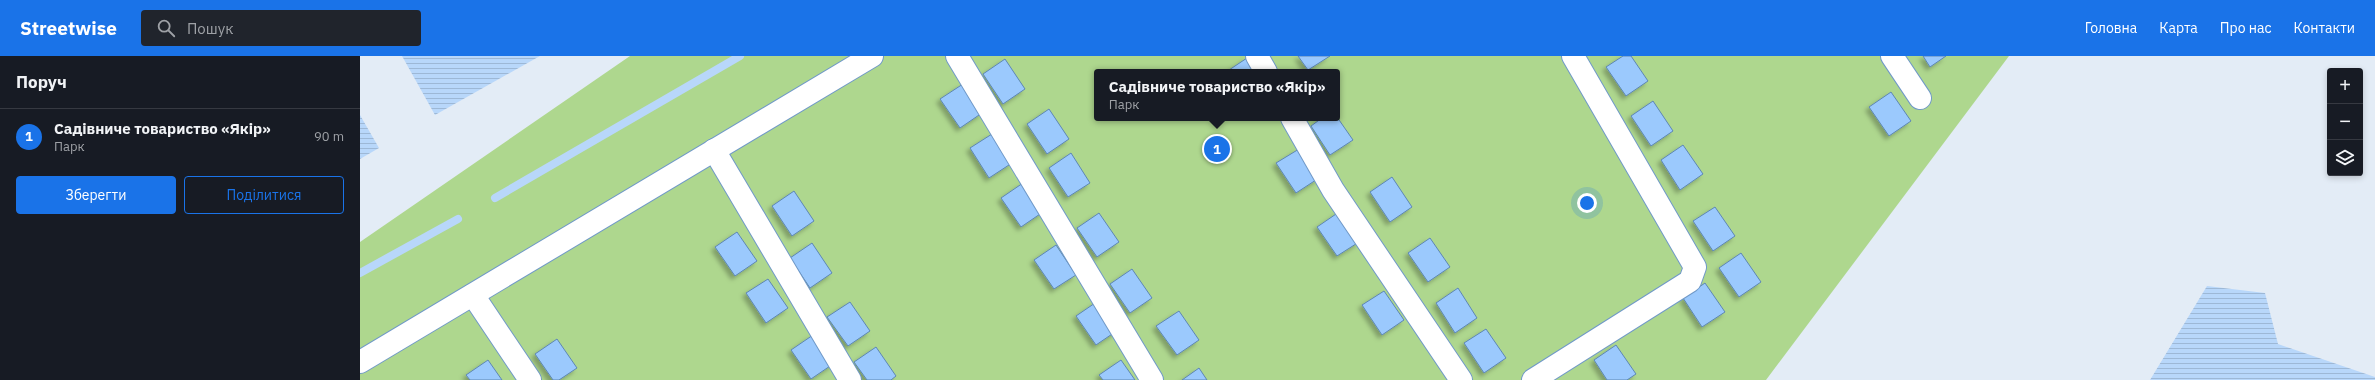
<!DOCTYPE html>
<html lang="uk">
<head>
<meta charset="utf-8">
<style>
  :root { --surface:#171b24; --page:#20242c; --text:#f1f3f6; --muted:#9ea1a6; --line:#363941; --accent:#1a73e8 }
  body { margin:0; font-family:"IBM Plex Sans",sans-serif; background:var(--page); color:var(--text) }
  .controls { position:absolute; right:12px; top:12px; display:grid; overflow:hidden; border-radius:4px; box-shadow:0 2px 6px #0003 }
  .controls button { width:36px; height:36px; display:grid; place-items:center; padding:0; border:0; border-bottom:1px solid var(--line); background:var(--surface); color:var(--text); font:20px sans-serif }
  .you { position:absolute; left:1227px; top:147px; width:14px; height:14px; margin:-10px; border:3px solid #fff; border-radius:50%; background:#1a73e8; box-shadow:0 0 0 6px #1a73e833 }
  .badge { display:grid; place-items:center; width:26px; height:26px; border-radius:50%; background:var(--accent); color:#fff; font-size:13px; font-weight:700 }
  .pin { position:absolute; translate:-50% -50%; border:2px solid #fff; box-shadow:0 1px 4px #0006 }
  .popup { position:absolute; left:734px; top:13px; width:246px; height:52px; box-sizing:border-box; display:grid; place-content:center; border-radius:4px; background:var(--surface); filter:drop-shadow(0 1px 3px #0005); font-size:13px; white-space:nowrap; color:var(--muted) }
  .popup b { font-size:15px; color:var(--text) }
  .popup::after { content:''; position:absolute; left:50%; top:100%; margin-left:-8px; border:8px solid transparent; border-top-color:var(--surface) }
  .list { margin:0; padding:0; list-style:none }
  h2 { display:flex; justify-content:space-between; align-items:center; height:52px; margin:0; padding:0 16px; font-size:17px }
  h2 small { font-size:13px; font-weight:400; color:var(--muted) }
  .list li { display:grid; grid-template-columns:26px 1fr auto; gap:12px; align-items:center; box-sizing:border-box; height:56px; padding:0 16px; border-top:1px solid var(--line) }
  .list b { display:block; font-size:15px; white-space:nowrap }
  .list p { margin:0; font-size:13px; white-space:nowrap; color:var(--muted) }
  .list em { font-size:13px; font-style:normal; color:var(--muted) }
  .actions { display:flex; gap:8px; padding:12px 16px }
  .actions a { flex:1; padding:9px 0; border:1px solid var(--accent); border-radius:4px; text-align:center; font-size:14px; color:var(--accent) }
  .actions .main { background:var(--accent); color:#fff }
  .icon { flex:none; width:22px; height:22px; fill:none; stroke:currentColor; stroke-width:2; stroke-linecap:round; stroke-linejoin:round }
  .map { position:relative; flex:none; width:2015px; height:324px; overflow:hidden }
  header { display:flex; align-items:center; gap:24px; box-sizing:border-box; height:56px; padding:0 20px; background:var(--accent); color:#fff }
  header strong { font-size:19px }
  nav { display:flex; gap:22px; margin-inline-start:auto; font-size:14px }
  .search { width:280px; height:36px; background:var(--page); display:flex; align-items:center; gap:10px; box-sizing:border-box; padding:0 14px; border-radius:4px; color:var(--muted); font-size:15px }
  main { display:flex }
  aside { flex:1; background:var(--surface) }
  .map>svg:first-child { display:block }
</style>
</head>
<body>
<header>
<strong>Streetwise</strong>
<div class="search"><svg class="icon" aria-label="search" viewBox="0 0 24 24"><circle cx="10" cy="10" r="6"/><path d="M15 15l6 6"/></svg>Пошук</div>
<nav><a>Головна</a><a>Карта</a><a>Про нас</a><a>Контакти</a></nav>
</header>
<main>
<aside>
<h2>Поруч<small></small></h2>
<ul class="list">
<li><span class="badge">1</span><div><b>Садівниче товариство «Якір»</b><p>Парк</p></div><em>90 m</em></li>
</ul>
<div class="actions"><a class="main">Зберегти</a><a>Поділитися</a></div>
</aside>
<div class="map">
<svg width="2015" height="324" viewBox="0 0 2015 324">
  <defs>
    <pattern id="water-rules" width="6" height="5" patternUnits="userSpaceOnUse"><rect width="6" height="5" fill="#b8d7fa"/><path d="M0 2.5h6" fill="none" stroke="#9db8d6"/></pattern>
    <filter id="shadow"><feDropShadow dx="-3.5" dy="3.5" stdDeviation="2" flood-color="#0004"/></filter>
  </defs>
  <rect width="100%" height="100%" fill="#e3ecf6"/>
  <path fill="#aed78e" fill-rule="evenodd" d="M270 0H1649L1406 324H0V186ZM737 16H977V62H737Z"/>
  <g fill="url(#water-rules)">
    <polygon points="42,0 180,0 75,59"/>
    <polygon points="0,59 19,92 0,103"/>
    <polygon points="1847,230 1905,237 1918,288 2015,321 2015,324 1790,324"/>
  </g>
  <g fill="none" stroke-linecap="round" stroke-linejoin="round">
    <g stroke="#b8d7fa" stroke-width="8">
      <polyline points="135,142 380,0"/>
      <polyline points="0,217 98,163"/>
    </g>
  </g>
  <g fill="#9bc9fd" stroke="#5d86b3" filter="url(#shadow)">
    <polygon points="938,0 970,0 948,14"/>
    <polygon points="1263,0 1271,0 1288,25 1266,40 1246,11"/>
    <polygon points="1563,0 1586,0 1570,11"/>
    <polygon points="887,2 896,16 866,16"/>
    <polygon points="645,3 665,33 643,48 623,18"/>
    <polygon points="603,28 622,57 600,72 580,43"/>
    <polygon points="1531,36 1551,65 1529,80 1509,51"/>
    <polygon points="1293,45 1313,75 1291,90 1271,60"/>
    <polygon points="689,53 709,83 687,98 667,68"/>
    <polygon points="977,61 993,84 970,99 951,70 962,62"/>
    <polygon points="632,78 652,107 629,122 610,92"/>
    <polygon points="1323,89 1343,118 1320,134 1301,104"/>
    <polygon points="939,93 959,122 936,137 916,107"/>
    <polygon points="711,97 730,127 708,141 689,112"/>
    <polygon points="1032,121 1052,151 1030,166 1010,136"/>
    <polygon points="663,127 683,156 661,171 641,142"/>
    <polygon points="434,135 454,165 432,180 412,150"/>
    <polygon points="1355,151 1375,180 1353,195 1333,165"/>
    <polygon points="979,156 999,186 977,200 957,171"/>
    <polygon points="739,157 759,186 737,201 717,172"/>
    <polygon points="377,176 397,205 375,220 355,191"/>
    <polygon points="1070,182 1090,211 1068,226 1048,197"/>
    <polygon points="452,187 472,217 450,232 430,202"/>
    <polygon points="696,189 716,219 694,233 674,204"/>
    <polygon points="1381,197 1401,226 1379,241 1359,212"/>
    <polygon points="772,213 792,242 770,257 750,228"/>
    <polygon points="408,223 428,252 406,267 386,237"/>
    <polygon points="1345,227 1365,256 1342,271 1323,242"/>
    <polygon points="1098,232 1117,262 1095,277 1076,247"/>
    <polygon points="1024,235 1044,264 1022,279 1002,249"/>
    <polygon points="738,245 758,274 736,289 716,260"/>
    <polygon points="490,246 510,275 488,290 467,261"/>
    <polygon points="819,255 839,284 817,299 796,270"/>
    <polygon points="1126,273 1146,302 1124,317 1104,287"/>
    <polygon points="453,279 473,308 451,323 431,294"/>
    <polygon points="197,283 217,312 199,324 193,324 175,298"/>
    <polygon points="1256,289 1276,318 1267,324 1247,324 1234,304"/>
    <polygon points="516,291 536,320 531,324 507,324 494,306"/>
    <polygon points="128,304 142,324 110,324 106,319"/>
    <polygon points="761,304 775,324 743,324 739,319"/>
    <polygon points="839,312 847,324 822,324"/>
  </g>
  <g fill="none" stroke-linecap="round" stroke-linejoin="round">
    <g stroke="#7099c8" stroke-width="24">
      <g id="minor">
        <polyline points="597,0 792,324"/>
        <polyline points="897,0 906,16"/>
        <polyline points="1532,0 1560,42"/>
        <polyline points="932,62 973,134 1101,324"/>
        <polyline points="354,94 490,324"/>
        <polyline points="113,239 170,324"/>
        <polyline points="0,306 512,0"/>
        <polyline points="1173,324 1330,225 1335,211 1213,0"/>
      </g>
    </g>
    <use href="#minor" stroke="#fff" stroke-width="22"/>
  </g>
</svg>
<div class="controls">
<button>+</button>
<button>−</button>
<button><svg class="icon" aria-label="layers" viewBox="0 0 24 24"><path d="M12 4l9 5-9 5-9-5zM3 14l9 5 9-5"/></svg></button>
</div>
<div class="you"></div>
<div class="pin badge" style="left:857px;top:93px">1</div>
<div class="popup"><b>Садівниче товариство «Якір»</b>Парк</div>
</div>
</main>
</body>
</html>
